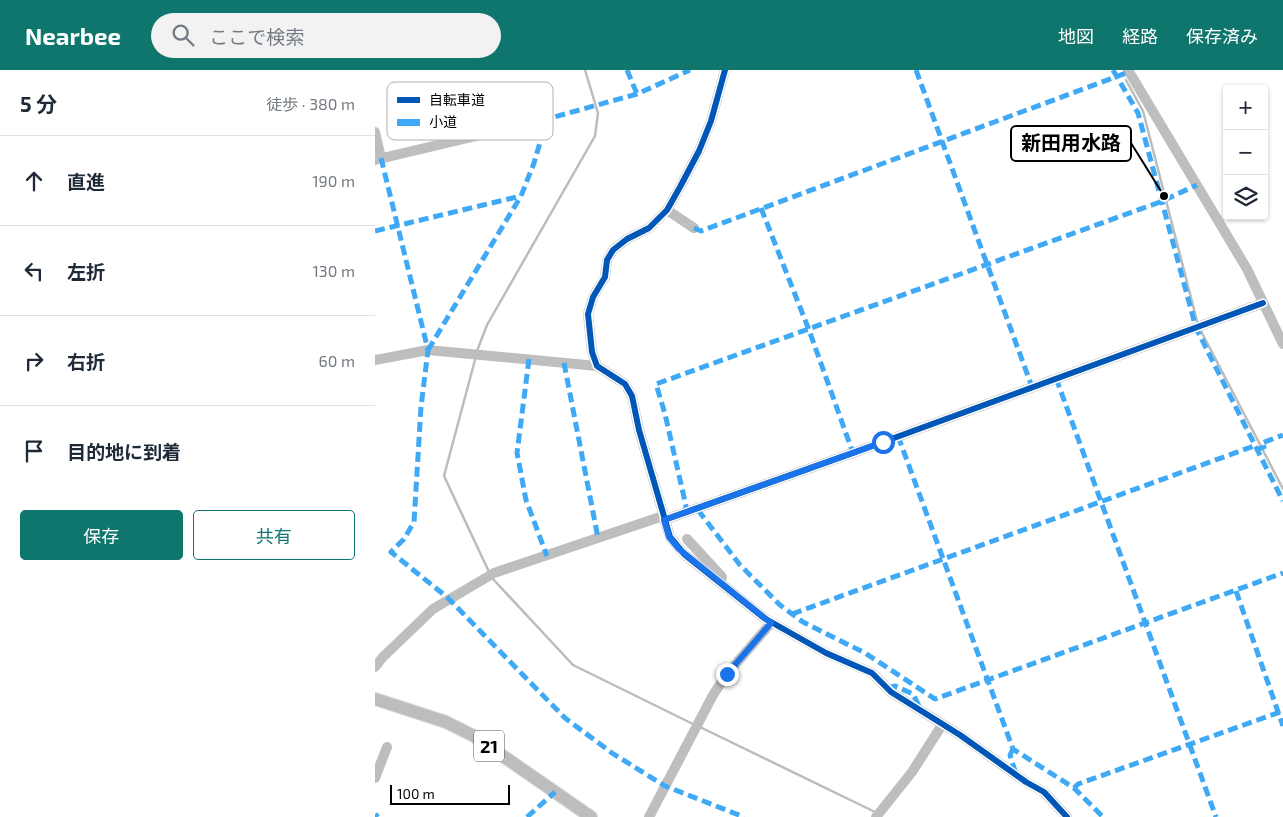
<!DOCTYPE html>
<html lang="ja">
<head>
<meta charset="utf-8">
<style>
  :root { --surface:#fff; --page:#f2f2f3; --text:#1f2937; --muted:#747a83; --line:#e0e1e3; --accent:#0f766e }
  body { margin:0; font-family:"Exo 2","Noto Sans JP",sans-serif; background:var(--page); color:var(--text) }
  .controls { position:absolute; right:15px; top:15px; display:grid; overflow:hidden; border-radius:5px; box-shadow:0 1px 4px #0004 }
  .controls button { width:45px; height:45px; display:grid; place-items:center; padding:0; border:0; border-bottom:1px solid var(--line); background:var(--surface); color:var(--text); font:25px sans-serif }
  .scale { position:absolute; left:15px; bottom:12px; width:120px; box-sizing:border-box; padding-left:5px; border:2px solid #000; border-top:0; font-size:14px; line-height:18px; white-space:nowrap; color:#000; -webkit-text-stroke:4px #fff; paint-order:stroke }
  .stop { position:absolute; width:15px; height:15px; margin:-11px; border:4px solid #1a73e8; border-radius:50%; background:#fff }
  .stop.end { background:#1a73e8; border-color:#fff; box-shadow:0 1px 5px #0008 }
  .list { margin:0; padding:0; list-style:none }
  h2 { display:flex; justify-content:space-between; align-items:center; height:65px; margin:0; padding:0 20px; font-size:21px }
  h2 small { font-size:16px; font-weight:400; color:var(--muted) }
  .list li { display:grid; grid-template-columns:32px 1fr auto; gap:15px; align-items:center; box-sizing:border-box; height:90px; padding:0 20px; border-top:1px solid var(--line) }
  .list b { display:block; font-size:19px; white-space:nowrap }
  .list em { font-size:16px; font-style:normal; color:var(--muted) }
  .actions { display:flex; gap:10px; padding:15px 20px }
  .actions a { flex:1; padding:11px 0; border:1px solid var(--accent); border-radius:5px; text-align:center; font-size:18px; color:var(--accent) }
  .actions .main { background:var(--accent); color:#fff }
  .icon { flex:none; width:28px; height:28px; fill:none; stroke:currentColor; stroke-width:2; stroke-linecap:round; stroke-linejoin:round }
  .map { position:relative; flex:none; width:908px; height:747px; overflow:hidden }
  header { display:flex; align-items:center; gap:30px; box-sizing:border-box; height:70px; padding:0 25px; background:var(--accent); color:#fff }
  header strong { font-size:24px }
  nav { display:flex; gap:28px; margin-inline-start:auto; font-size:18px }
  .search { width:350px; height:45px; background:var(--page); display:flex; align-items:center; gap:12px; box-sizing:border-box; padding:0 18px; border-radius:28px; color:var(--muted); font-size:19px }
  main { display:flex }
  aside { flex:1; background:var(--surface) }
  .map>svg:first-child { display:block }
</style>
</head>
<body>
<header>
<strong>Nearbee</strong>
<div class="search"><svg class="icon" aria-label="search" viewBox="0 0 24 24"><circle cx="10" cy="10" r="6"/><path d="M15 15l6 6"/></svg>ここで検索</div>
<nav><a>地図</a><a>経路</a><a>保存済み</a></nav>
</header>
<main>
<aside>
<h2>5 分<small>徒歩 · 380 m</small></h2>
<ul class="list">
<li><svg class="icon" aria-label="ahead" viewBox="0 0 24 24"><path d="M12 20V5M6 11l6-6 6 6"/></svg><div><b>直進</b></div><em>190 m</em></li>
<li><svg class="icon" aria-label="left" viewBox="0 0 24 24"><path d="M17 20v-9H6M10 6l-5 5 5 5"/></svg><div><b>左折</b></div><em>130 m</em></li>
<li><svg class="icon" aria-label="right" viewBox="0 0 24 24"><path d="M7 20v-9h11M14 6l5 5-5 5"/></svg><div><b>右折</b></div><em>60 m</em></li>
<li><svg class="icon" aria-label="arrive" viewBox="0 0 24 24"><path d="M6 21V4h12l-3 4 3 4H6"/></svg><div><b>目的地に到着</b></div></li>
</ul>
<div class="actions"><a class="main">保存</a><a>共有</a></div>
</aside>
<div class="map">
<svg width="908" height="747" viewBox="0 0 908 747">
  <rect width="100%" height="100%" fill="#fff"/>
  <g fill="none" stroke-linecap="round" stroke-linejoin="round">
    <g stroke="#bcbcbc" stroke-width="2.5">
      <polyline points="751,10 768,41 822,251"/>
      <polyline points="826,261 908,419"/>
      <polyline points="102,281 112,255 220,66 223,43 210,0"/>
      <polyline points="101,286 69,406 115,504"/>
      <polyline points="117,508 198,595 320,655"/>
      <polyline points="325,657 500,742"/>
    </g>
    <g stroke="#dbdbdb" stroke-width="14">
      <polyline id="major" points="0,629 71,652 99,666 216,747"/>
    </g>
    <g stroke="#bebebe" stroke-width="10">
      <polyline points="350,0 336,51 324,81 305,117 292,140 274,158 252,169 238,180 232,190 230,207 218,227 213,244 217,282 222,296 250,314 257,326 264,360 295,467 310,485 389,548 451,583 497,603 516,622 585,665 651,712 669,722 692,747"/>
      <polyline points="753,0 872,199 908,274"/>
      <polyline points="0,62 6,88"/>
      <polyline points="0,90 172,49"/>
      <polyline points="292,140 319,158"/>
      <polyline points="0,290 53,280 222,296"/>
      <polyline points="289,450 478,383 888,233"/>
      <polyline points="312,469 347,507 345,513"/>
      <polyline points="0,597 8,587 58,539 119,503 288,446"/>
      <polyline points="0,708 12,677"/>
      <polyline points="274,747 338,625 352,604 396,553"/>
      <polyline points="501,747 537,702 567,655"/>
    </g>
    <use href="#major" stroke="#bdbdbd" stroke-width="12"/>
    <g stroke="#3fa9f5" stroke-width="5" stroke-dasharray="10 5" stroke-linecap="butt">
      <polyline points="252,0 262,24"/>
      <polyline points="541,0 657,317"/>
      <polyline points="738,0 763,43 821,258 908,431"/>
      <polyline points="6,88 53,280 46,337 39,452 29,469 16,482 73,528 190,648 237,683 290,716 369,747"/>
      <polyline points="386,138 434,260 478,383"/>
      <polyline points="319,158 326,161 754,2"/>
      <polyline points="0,161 146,126"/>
      <polyline points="53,280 146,126 159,93 172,49 262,24 315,0"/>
      <polyline points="154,289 142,383 151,430 172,486"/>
      <polyline points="189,293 223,468"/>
      <polyline points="681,308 841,747"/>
      <polyline points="523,366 638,679 699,718 728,747"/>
      <polyline points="881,380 889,377 887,373 908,365"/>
      <polyline points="323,440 365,495 405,535 428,552 490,583 560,629 908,503"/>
      <polyline points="309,444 311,436 290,344 281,314 785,132 822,115"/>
      <polyline points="861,521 908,656"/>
      <polyline points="417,544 879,376"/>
      <polyline points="513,618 520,616 538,624 546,640"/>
      <polyline points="638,679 635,685 641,704"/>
      <polyline points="699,718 703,714 908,641"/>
      <polyline points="0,744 3,747"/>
      <polyline points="152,747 180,722"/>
    </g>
    <g stroke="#fff" stroke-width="9">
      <g id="cycleway">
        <polyline points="350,0 336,51 324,81 305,117 292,140 274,158 252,169 238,180 232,190 230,207 218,227 213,244 217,282 222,296 250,314 257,326 264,360 295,467 310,485 389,548 451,583 497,603 516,622 585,665 651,712 669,722 692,747"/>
        <polyline points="289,450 478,383 888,233"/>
      </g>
    </g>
    <use href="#cycleway" stroke="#0057b8" stroke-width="6"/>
  </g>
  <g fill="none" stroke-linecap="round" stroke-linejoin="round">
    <polyline stroke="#1a73e8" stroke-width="6" points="352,604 396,553 304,479 294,467 289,450 508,372"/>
  </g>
  <g text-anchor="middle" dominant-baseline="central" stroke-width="4" stroke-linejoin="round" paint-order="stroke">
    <rect fill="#fff" stroke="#4c4c4c" stroke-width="1" x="99" y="660.5" width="30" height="31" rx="4"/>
    <g font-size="18" font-weight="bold" fill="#000">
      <text x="114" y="676">21</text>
    </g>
  </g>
  <rect x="12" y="12" width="166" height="58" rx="8" fill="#fff" stroke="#b2b2b2" stroke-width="1"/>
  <rect x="22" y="27" width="23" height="6" fill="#0057b8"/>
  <rect x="22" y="49" width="23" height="7" fill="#3fa9f5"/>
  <g font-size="14" fill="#000">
    <text x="54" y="35">自転車道</text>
    <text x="54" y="57">小道</text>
  </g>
  <path fill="none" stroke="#000" stroke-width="2" d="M789 126L756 73"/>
  <circle fill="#000" stroke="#fff" stroke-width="2" cx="789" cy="126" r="5"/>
  <rect fill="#fff" stroke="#000" stroke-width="2" x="636" y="56" width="120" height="35" rx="5"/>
  <g font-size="20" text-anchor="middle" font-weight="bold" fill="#000">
    <text x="696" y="80">新田用水路</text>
  </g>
</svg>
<div class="controls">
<button>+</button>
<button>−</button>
<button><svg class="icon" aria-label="layers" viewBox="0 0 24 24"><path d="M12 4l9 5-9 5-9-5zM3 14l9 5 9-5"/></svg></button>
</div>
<div class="scale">100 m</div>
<div class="stop" style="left:508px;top:372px"></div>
<div class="stop end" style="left:352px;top:604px"></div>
</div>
</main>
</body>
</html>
